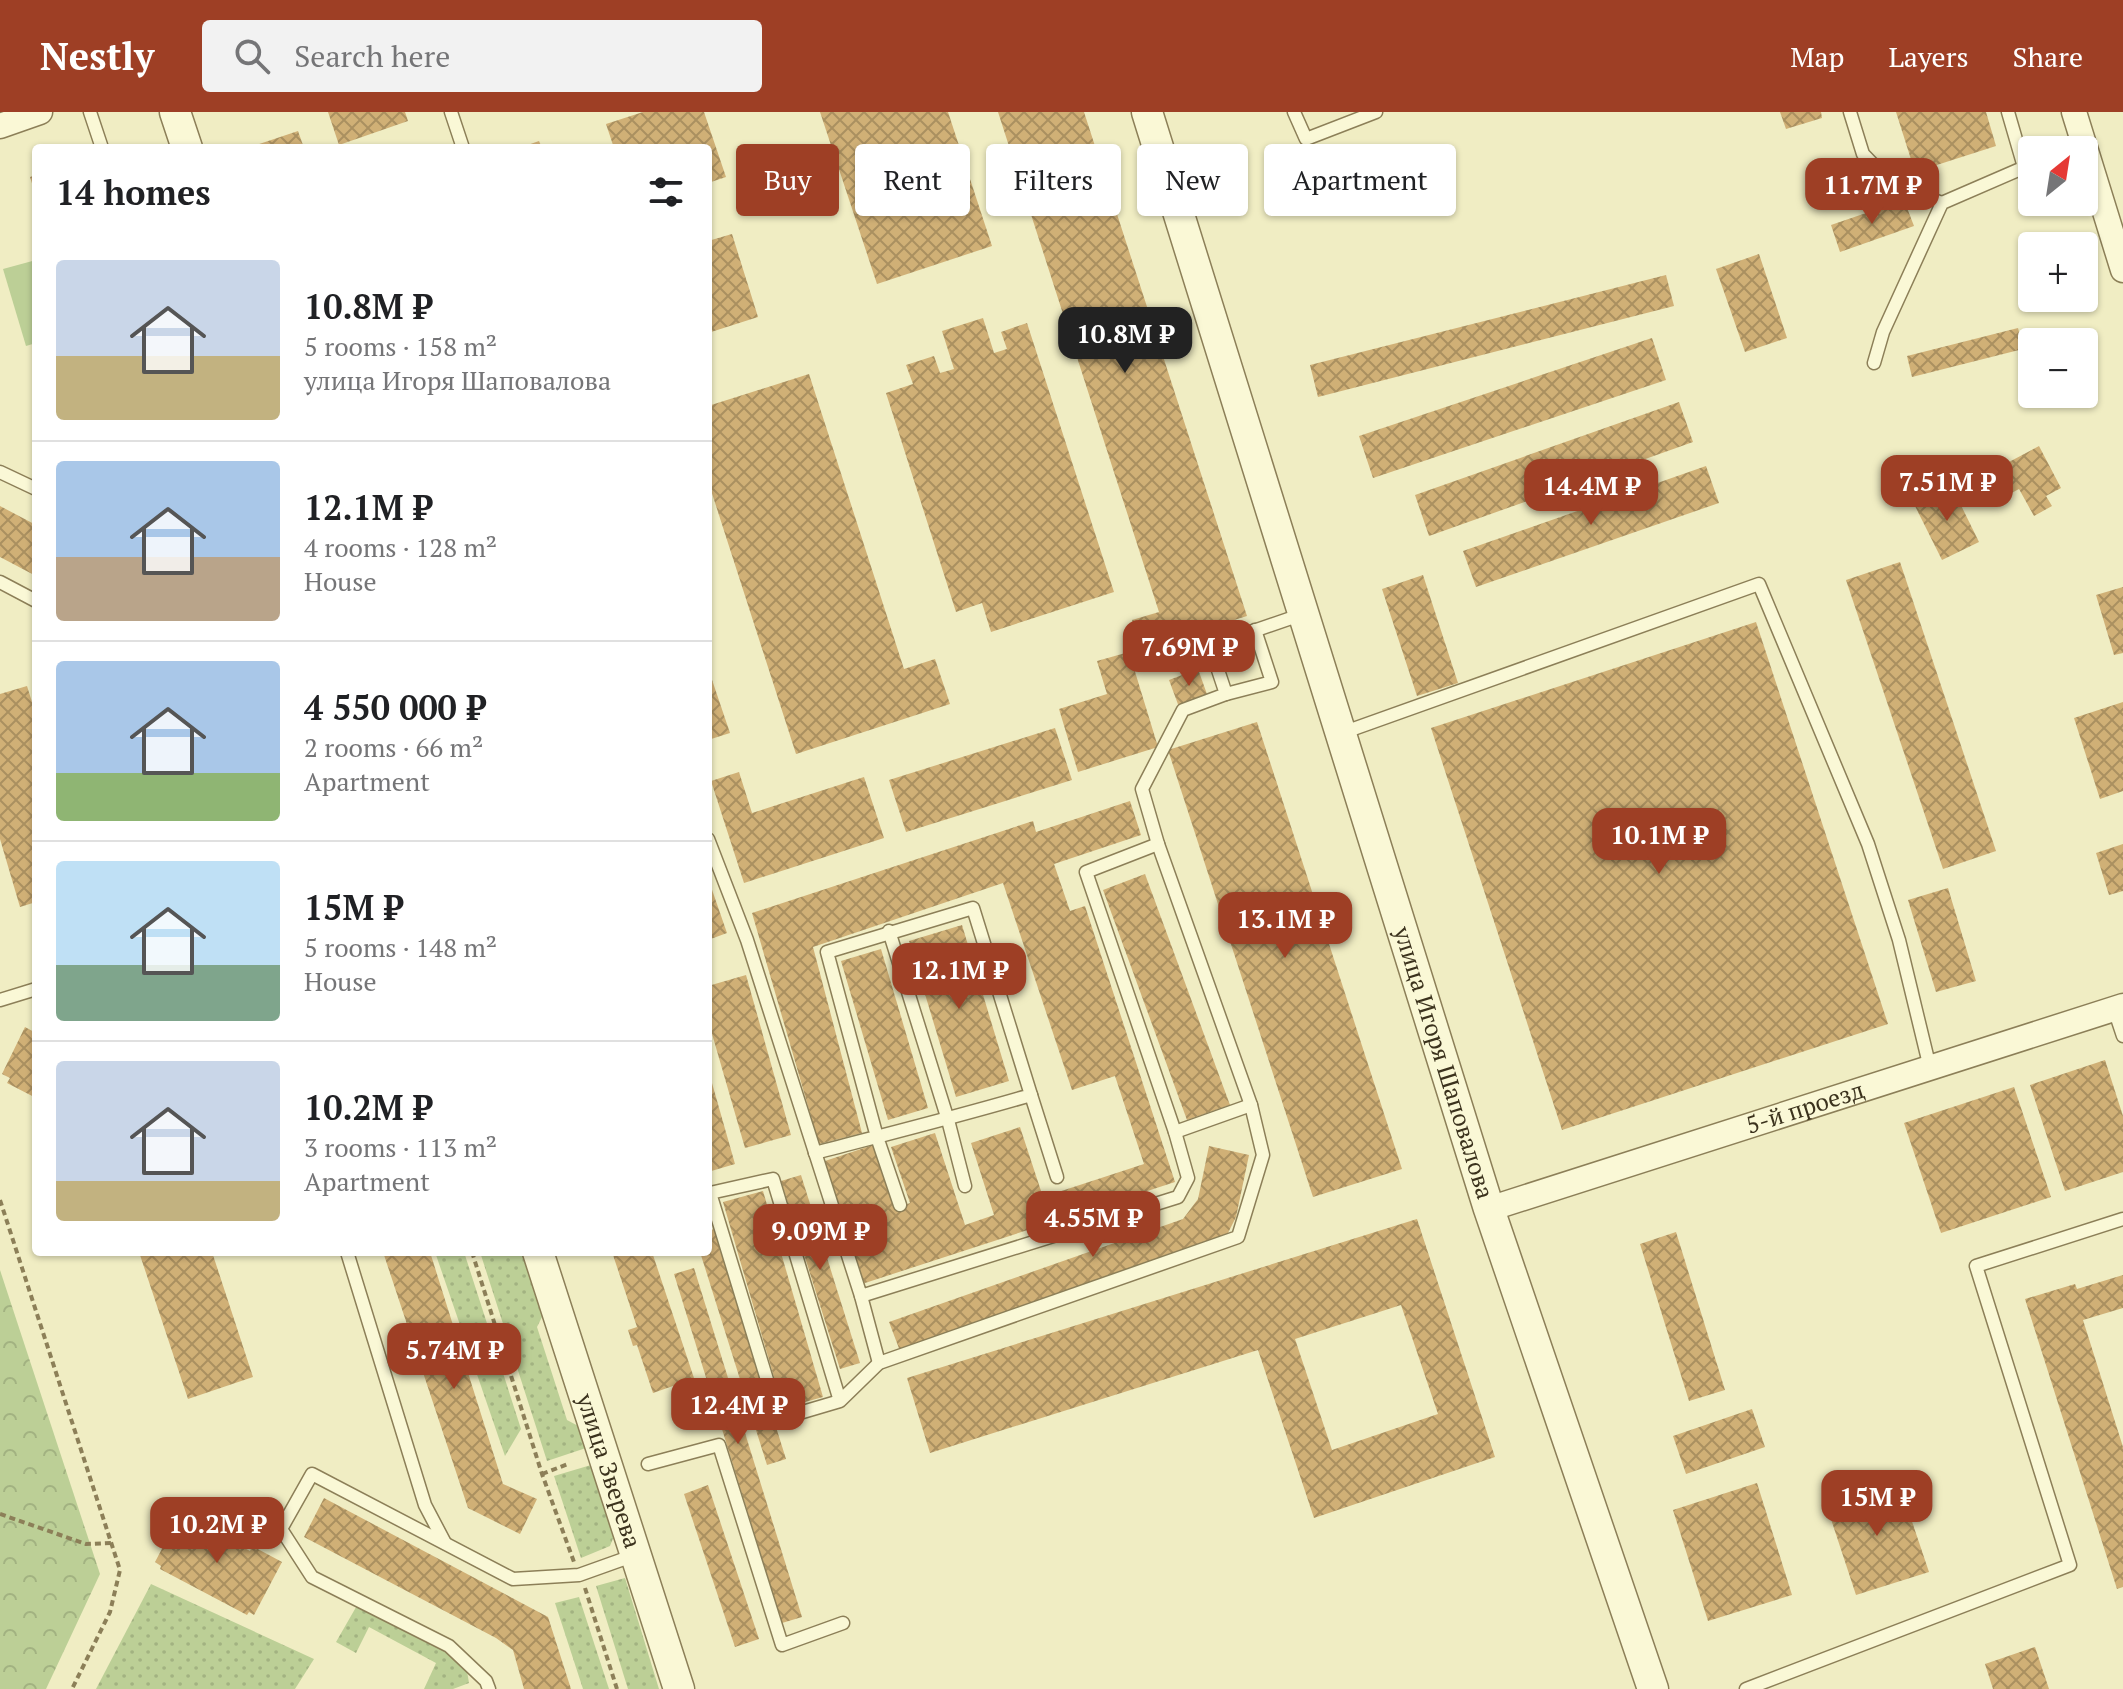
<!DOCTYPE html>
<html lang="en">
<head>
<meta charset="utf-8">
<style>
	body { margin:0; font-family:"PT Serif",serif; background:#f2f2f2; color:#202124; height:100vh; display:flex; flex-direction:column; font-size:30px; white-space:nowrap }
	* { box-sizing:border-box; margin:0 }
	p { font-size:26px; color:#757577 }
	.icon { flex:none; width:44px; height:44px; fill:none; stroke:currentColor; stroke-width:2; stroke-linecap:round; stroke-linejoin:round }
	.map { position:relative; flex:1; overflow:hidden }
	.panel { position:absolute; left:32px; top:32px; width:680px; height:1112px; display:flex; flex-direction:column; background:#fff; border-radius:8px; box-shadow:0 2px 6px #0004 }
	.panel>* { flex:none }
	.top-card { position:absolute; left:736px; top:32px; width:760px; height:72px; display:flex; gap:16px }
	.needle { width:52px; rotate:30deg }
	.tools { position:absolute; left:2018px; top:24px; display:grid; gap:16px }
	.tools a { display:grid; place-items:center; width:80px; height:80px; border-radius:8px; background:#fff; box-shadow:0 2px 6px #0004; font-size:40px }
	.price { position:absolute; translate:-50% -68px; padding:0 18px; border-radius:16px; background:#9e3f25; color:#fff; font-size:26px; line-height:52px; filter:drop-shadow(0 2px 4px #0008) }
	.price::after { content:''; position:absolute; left:50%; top:48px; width:24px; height:18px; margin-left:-12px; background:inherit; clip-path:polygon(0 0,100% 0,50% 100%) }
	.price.selected { background:#222; color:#fff }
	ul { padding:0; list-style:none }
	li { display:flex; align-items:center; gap:24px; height:200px; padding:0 24px }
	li+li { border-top:2px solid #e0e0e0 }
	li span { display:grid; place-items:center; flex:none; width:224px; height:160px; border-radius:8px; color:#555 }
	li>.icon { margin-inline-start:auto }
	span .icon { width:96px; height:96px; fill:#fffc; stroke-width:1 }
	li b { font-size:34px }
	h2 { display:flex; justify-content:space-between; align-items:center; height:96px; padding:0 24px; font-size:34px }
	.chip { padding:0 28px; border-radius:8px; background:#fff; box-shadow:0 2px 6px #0004; font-size:28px; line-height:72px }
	.chip.selected { background:#9e3f25; color:#fff }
	header { display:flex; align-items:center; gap:48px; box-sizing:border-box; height:112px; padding:0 40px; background:#9e3f25; color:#fff }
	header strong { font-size:38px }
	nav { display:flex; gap:44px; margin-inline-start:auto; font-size:28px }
	.search { width:560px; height:72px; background:#f2f2f2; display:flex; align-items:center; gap:20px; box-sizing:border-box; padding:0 28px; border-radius:8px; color:#757577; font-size:30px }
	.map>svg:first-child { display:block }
	.grass { fill:url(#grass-dots) }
	.park { fill:url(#park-crowns) }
	.garden { fill:#bccf96 }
	.building { fill:url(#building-cross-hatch); fill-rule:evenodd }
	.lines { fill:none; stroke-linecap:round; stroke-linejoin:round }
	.service-casing { stroke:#8c7f58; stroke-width:15 }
	.minor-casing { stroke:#8c7f58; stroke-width:27 }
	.tertiary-casing { stroke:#8c7f58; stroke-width:33 }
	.path { stroke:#8c7f58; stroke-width:4; stroke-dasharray:6 4; stroke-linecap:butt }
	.service { stroke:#faf8d6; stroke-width:12 }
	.minor { stroke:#faf8d6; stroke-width:24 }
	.tertiary { stroke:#faf8d6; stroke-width:30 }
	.labels { text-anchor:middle; stroke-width:8; stroke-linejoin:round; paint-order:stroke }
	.street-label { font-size:24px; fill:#3b321d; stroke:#f7f5d3 }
</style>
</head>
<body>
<header>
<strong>Nestly</strong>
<div class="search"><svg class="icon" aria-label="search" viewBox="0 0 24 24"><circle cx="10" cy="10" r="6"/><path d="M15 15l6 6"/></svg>Search here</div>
<nav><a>Map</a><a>Layers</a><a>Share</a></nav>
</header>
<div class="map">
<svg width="2123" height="1577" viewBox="0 0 2123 1577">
	<defs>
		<pattern id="grass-dots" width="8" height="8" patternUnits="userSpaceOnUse" patternTransform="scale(2)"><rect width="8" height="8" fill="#bccf96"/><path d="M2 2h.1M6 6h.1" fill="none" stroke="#a2b281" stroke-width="1.8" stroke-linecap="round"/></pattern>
		<pattern id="park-crowns" width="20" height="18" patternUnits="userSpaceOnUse" patternTransform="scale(2)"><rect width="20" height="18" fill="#bccf96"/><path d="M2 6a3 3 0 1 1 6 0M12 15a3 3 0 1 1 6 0" fill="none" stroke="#a2b281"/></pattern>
		<pattern id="building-cross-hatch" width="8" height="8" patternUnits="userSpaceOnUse" patternTransform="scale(2)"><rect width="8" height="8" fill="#d0b076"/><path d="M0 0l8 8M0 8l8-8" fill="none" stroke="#aa9060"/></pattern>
	</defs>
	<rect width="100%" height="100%" fill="#f0edc3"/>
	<g class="grass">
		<path d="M435,1140h29l57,177 -16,27z"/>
		<path d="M480,1140h44l21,59 -8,16 30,93 15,8 4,20 -39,13z"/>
		<path d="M591,1353l23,71 -4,10 -29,12 -27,-82z"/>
		<path d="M625,1466l34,111h-31l-32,-103z"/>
		<path d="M151,1472l163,75 -19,30h-199z"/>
		<path d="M579,1485l30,92h-26l-28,-86z"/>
		<path d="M359,1490l69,34 38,29 3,18 -16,6h-29l12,-26 -67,-36 -13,26 -20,-11z"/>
	</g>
	<path class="park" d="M0,1158l100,304 -54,115h-46z"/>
	<path class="garden" d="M36,148v83l-10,3 -23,-77z"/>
	<g class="building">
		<path d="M328,0h77l3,9 -69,24z"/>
		<path d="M643,0h61l22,65 -18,6v-35h-94l-8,-24z"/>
		<path d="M820,0h128l44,134 -115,38z"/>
		<path d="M998,0h86l163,504 -105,33 -10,-29 27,-8z"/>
		<path d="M1780,0h41l1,6 -36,11z"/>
		<path d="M1896,0h90l10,34 -81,26z"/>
		<path d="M298,19l6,17h-54v-1z"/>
		<path d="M539,29l3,7h-23z"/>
		<path d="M36,63v18h-1l-5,-16z"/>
		<path d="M1904,88l10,26 -74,26 -9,-27z"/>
		<path d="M732,122l26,83 -50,16v-92z"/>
		<path d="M1759,142l28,84 -42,14 -29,-83z"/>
		<path d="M1666,163l8,31 -356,91 -8,-32z"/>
		<path d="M983,206l11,35 13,-4 -6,-17 26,-9 87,269 -123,40 -9,-29 -26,9 -70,-219 27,-9 -7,-19 28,-9 6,17 14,-4 -12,-38z"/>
		<path d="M2018,216l5,21 -111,28 -5,-21z"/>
		<path d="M1652,226l14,42 -293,98 -14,-42z"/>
		<path d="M809,262l95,295 31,-10 15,45 -154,50 -88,-273v-75z"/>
		<path d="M1679,290l14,40 -264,94 -14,-41z"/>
		<path d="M2039,334l22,42 -15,8 6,10 -18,10 -15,-27 -13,7 -14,-25z"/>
		<path d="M1706,354l13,37 -243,84 -13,-36z"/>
		<path d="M1951,373l28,57 -37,18 -28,-56z"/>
		<path d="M0,394l36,19v51l-36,-19z"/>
		<path d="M1900,450l96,289 -53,18 -97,-289z"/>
		<path d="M1423,463l35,108 -41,13 -35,-107z"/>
		<path d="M2123,475v66l-9,2 -18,-60z"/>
		<path d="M1756,510l132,402 -326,106 -131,-402z"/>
		<path d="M1129,540l29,95 -80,25 -19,-63 48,-15 -10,-33z"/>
		<path d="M708,556l22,65 -22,7z"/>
		<path d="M1198,557l10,28 -29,10 -10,-27z"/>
		<path d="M27,574l9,29v187l-16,5 -20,-68v-145z"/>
		<path d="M2123,590v89l-23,8 -26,-81z"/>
		<path d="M1257,610l145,447 -89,28 -145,-447z"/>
		<path d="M1055,616l17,52 -166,52 -17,-52z"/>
		<path d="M739,660l13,41 112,-36 20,61 -140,45 -33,-102z"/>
		<path d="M1130,689l11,34 -87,29 16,47 15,-5 90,276 -313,102 -40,-122 54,-18 20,64 14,-5 -19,-56 44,-14 30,92 29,-10 -23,-72 49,-16 23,70 101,-33 -29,-88 -43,14 -69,-207 -190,64 49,186 -43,11 -67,-231 281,-92 3,11z"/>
		<path d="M2123,732v47l-14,4 -13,-42z"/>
		<path d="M1145,762l85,231 -43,15 -84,-230z"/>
		<path d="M708,772h2l17,49 -19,7z"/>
		<path d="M1948,776l28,93 -40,11 -28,-92z"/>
		<path d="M962,813l47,156 -53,16 -47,-156z"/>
		<path d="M881,837l47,159 -40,12 -47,-159z"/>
		<path d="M746,863l45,160 -46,13 -37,-128v-34z"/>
		<path d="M25,915l11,6v65l-29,-15 3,-5 -8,-4z"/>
		<path d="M2105,948l18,56v56l-58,19 -35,-106z"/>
		<path d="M708,957l27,95 -27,8z"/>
		<path d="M2014,975l37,110 -110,36 -37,-110z"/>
		<path d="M1209,1034l40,9 -13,62 -10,20 -326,114 -11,-29 294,-103 15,-20z"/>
		<path d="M801,1063l59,188 -20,6 -59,-188z"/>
		<path d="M763,1079l60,206 -40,11 -60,-206z"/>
		<path d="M1417,1107l78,238 -181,61 -56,-168 -328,103 -23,-75zM1401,1193l37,109 -106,36 -37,-111z"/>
		<path d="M714,1117l72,230 -19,6 -67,-213h8v-21z"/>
		<path d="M1676,1120l49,158 -36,11 -49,-157z"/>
		<path d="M139,1140h73l41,125 -65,22z"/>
		<path d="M383,1140h47l73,232 34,15 -17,35 -52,-26z"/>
		<path d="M612,1140h40l43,129 -10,3 5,14 -12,4 -5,-16 -20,7 -16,-48 -4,1 -5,-16 9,-3z"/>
		<path d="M694,1156l108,349 -20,6 -108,-349z"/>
		<path d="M2123,1163v33l-40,12 40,127v140l-6,2 -92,-290 50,-15 2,5z"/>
		<path d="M1752,1297l13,38 -79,27 -13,-38z"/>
		<path d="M1898,1368l31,92 -73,23 -30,-91z"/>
		<path d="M1757,1371l35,112 -84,26 -35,-111z"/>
		<path d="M708,1373l51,154 -24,8 -51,-153z"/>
		<path d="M324,1386l224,119 23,72h-47l-11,-39 -17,-12 -192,-101z"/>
		<path d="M183,1397l27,14 -3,5 11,6 -2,5 19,10 2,-5 13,7 2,-5 30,16 -28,53 -5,-3 -2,3 -87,-46 1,-3 -6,-4z"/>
		<path d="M2035,1535l14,42h-56l-8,-25z"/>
	</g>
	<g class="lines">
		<g class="service-casing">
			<g id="service">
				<path d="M90,0l12,36"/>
				<path d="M451,0l12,36"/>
				<path d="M1294,0l12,27 70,-27"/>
				<path d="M1850,0l13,42 29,30 50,19"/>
				<path d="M2008,0l16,55"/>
				<path d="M2062,38l21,-10"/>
				<path d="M1874,251l9,-31 59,-129 90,-39"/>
				<path d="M0,360l36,17"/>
				<path d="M0,470l36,19"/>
				<path d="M1226,582l46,-12 -17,-52"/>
				<path d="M1342,621l417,-149 109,260 31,96 31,128"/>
				<path d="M708,727l39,101 114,356 317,-99 10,-19 -13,-46 -89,-260 72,-28 -16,-55 41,-79 43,-16 -16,-48 93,-32"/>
				<path d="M889,819l59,189 17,66"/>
				<path d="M0,888l36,-11"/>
				<path d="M2114,897l9,27"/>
				<path d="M1031,983l26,82"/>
				<path d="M1175,1020l76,-27"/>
				<path d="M815,1041c72,-19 145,-37 216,-58l-58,-187 -146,44 50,185 23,68"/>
				<path d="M347,1140l78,253 20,38"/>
				<path d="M861,1184l18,67"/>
				<path d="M840,1289l-61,18 -69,-226 63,-14 67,222 39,-38 359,-126 25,-82 -12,-50 -93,-261"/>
				<path d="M648,1352l71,-19 63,200 61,-22"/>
				<path d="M489,1577l-3,-8 -37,-35 -137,-69 -31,-48 31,-55 201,105 66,-4 56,-20"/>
				<path d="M1746,1577l324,-124 -94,-299 147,-47"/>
			</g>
		</g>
		<g class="minor-casing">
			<g id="minor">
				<path d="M2074,0l49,158"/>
				<path d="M0,14l40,-14"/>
				<path id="s1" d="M1489,1097l634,-203"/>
			</g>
		</g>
		<g class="tertiary-casing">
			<g id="tertiary">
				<path d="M175,0l12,36"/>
				<path id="s2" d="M1147,0l342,1097 164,480"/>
				<path id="s3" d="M538,1140l141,437"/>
			</g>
		</g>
		<g class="path">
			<path d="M0,1088l120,370 -10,42 -38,77"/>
			<path d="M472,1140l70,222 32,88"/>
			<path d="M542,1362l26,-10"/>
			<path d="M0,1402l86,30 25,-1"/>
			<path d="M585,1476l32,101"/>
		</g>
		<use href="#service" class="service"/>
		<use href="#minor" class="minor"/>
		<use href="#tertiary" class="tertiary"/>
	</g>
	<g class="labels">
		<g class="street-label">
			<text dy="8" stroke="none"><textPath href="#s2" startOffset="996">улица Игоря Шаповалова</textPath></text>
			<text dy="8" stroke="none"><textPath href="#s1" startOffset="332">5-й проезд</textPath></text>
			<text dy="8" stroke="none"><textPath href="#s3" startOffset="230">улица Зверева</textPath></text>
		</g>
	</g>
</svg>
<div class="tools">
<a><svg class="needle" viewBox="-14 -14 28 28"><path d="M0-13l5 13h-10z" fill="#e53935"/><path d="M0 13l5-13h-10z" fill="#757577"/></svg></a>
<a>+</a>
<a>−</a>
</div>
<b class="price" style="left:1872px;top:114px">11.7M ₽</b>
<b class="price selected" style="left:1125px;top:263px">10.8M ₽</b>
<b class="price" style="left:1947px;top:411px">7.51M ₽</b>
<b class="price" style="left:1591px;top:415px">14.4M ₽</b>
<b class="price" style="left:1189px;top:576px">7.69M ₽</b>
<b class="price" style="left:1659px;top:764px">10.1M ₽</b>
<b class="price" style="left:1285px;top:848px">13.1M ₽</b>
<b class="price" style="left:959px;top:899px">12.1M ₽</b>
<b class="price" style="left:1093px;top:1147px">4.55M ₽</b>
<b class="price" style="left:820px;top:1160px">9.09M ₽</b>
<b class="price" style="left:454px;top:1279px">5.74M ₽</b>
<b class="price" style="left:738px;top:1334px">12.4M ₽</b>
<b class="price" style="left:1877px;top:1426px">15M ₽</b>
<b class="price" style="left:217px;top:1453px">10.2M ₽</b>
<div class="top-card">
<a class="chip selected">Buy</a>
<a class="chip">Rent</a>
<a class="chip">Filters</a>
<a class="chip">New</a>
<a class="chip">Apartment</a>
</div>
<section class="panel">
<h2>14 homes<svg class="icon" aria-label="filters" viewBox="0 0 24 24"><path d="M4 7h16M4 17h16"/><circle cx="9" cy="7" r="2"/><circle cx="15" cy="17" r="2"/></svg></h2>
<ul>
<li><span style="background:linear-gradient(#c9d6e8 60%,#c2b280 0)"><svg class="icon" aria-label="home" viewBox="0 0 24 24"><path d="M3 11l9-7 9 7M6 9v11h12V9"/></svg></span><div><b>10.8M ₽</b><p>5 rooms · 158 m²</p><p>улица Игоря Шаповалова</p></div></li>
<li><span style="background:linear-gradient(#a9c7e8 60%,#b9a48a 0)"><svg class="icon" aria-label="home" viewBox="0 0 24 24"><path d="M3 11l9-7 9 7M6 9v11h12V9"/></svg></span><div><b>12.1M ₽</b><p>4 rooms · 128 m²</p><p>House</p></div></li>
<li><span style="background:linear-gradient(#a9c7e8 70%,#8fb573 0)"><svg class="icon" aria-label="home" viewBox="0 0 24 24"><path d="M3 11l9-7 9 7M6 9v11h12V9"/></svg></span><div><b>4 550 000 ₽</b><p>2 rooms · 66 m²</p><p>Apartment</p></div></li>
<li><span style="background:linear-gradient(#bfe0f5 65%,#7fa58c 0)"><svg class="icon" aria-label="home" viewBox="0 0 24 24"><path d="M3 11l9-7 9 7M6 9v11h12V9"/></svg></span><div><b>15M ₽</b><p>5 rooms · 148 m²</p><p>House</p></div></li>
<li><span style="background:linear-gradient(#c9d6e8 75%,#c2b280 0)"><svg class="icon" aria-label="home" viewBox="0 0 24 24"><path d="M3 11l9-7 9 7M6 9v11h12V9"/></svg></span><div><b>10.2M ₽</b><p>3 rooms · 113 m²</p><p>Apartment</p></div></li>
</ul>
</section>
</div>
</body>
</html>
